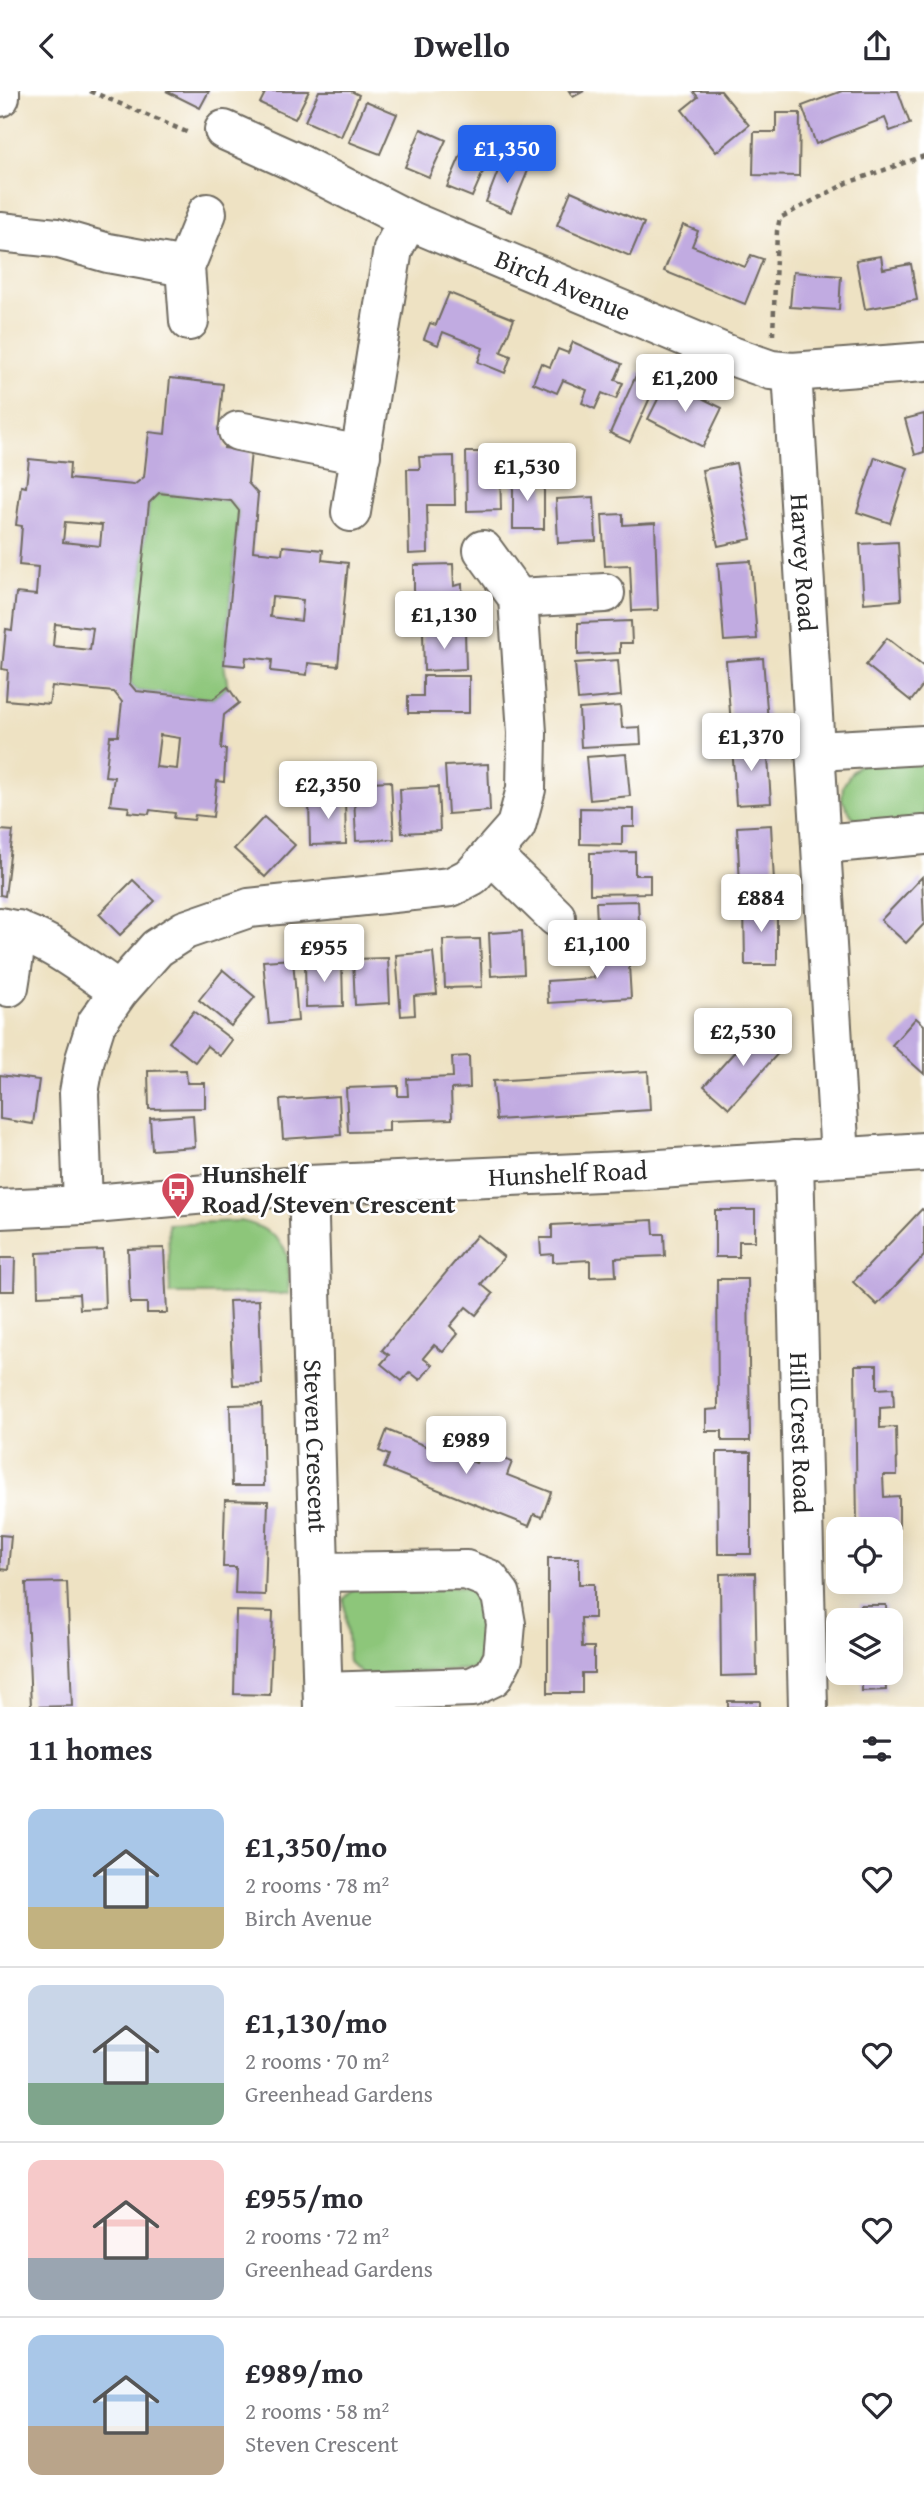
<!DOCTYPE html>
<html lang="en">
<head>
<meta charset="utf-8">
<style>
	body { margin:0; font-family:"Gentium Book Plus",serif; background:#f7f7f7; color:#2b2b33; height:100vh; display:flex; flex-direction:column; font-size:26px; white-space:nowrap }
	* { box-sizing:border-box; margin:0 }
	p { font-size:23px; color:#7c7c81 }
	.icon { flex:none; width:38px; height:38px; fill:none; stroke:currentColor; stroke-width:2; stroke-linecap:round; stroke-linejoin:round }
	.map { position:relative; height:1616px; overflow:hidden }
	.drawer { display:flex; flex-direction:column; background:#fff; flex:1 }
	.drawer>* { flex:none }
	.buttons { position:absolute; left:826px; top:1426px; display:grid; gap:14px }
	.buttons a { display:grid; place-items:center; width:77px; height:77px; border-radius:14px; background:#fff; box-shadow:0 4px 18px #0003; font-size:35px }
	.price { position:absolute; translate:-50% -60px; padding:0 16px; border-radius:7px; background:#fff; color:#222; font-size:23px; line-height:46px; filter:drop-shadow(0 2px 4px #0008) }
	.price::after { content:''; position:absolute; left:50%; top:42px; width:21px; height:16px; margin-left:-10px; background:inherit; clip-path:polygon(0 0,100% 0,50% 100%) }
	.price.current { background:#2563eb; color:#fff }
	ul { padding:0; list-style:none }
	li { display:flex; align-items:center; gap:21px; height:175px; padding:0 28px }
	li+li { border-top:2px solid #e1e1e2 }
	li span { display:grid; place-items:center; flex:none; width:196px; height:140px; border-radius:14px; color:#555 }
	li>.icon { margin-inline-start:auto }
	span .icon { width:84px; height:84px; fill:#fffc; stroke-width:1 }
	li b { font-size:30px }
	h2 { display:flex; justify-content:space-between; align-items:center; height:84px; padding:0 28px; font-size:30px }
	header { display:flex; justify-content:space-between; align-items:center; height:91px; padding:0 28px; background:#fff; font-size:32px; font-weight:600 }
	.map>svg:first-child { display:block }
	.green { fill:#8dc67a; stroke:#5c7852; stroke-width:2 }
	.building { fill:#c1abe1; fill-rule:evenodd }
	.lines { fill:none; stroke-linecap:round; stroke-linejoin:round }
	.minor-casing { stroke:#6f6b60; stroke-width:42 }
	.major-casing { stroke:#6f6b60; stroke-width:42 }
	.path { stroke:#6f6b60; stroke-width:4.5; stroke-dasharray:5 5; stroke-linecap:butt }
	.minor { stroke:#fff; stroke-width:38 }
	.major { stroke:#fff; stroke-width:38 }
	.labels { text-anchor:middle; stroke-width:5; stroke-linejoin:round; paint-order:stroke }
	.street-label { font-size:26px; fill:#2b2b2b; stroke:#fff }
	.poi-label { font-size:26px; font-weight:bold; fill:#2b2b2b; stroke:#fff; text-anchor:start }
</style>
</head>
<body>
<header><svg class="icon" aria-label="back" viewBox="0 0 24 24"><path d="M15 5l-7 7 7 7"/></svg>Dwello<svg class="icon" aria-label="share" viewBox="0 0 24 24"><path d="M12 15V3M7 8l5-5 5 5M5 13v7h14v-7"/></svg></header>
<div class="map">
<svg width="924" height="1616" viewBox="0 0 924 1616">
	<rect width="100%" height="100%" fill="#fff"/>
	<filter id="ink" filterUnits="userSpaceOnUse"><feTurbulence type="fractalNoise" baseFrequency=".0143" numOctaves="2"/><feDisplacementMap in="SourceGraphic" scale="14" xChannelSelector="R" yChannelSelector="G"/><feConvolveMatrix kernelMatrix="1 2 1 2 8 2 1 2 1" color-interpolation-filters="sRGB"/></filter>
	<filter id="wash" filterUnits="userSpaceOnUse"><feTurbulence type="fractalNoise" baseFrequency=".00686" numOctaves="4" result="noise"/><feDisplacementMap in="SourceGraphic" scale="28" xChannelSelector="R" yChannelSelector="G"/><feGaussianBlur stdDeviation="1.57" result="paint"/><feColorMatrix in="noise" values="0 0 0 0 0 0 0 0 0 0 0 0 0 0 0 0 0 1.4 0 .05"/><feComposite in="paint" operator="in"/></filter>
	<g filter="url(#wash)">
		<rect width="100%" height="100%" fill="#eee2c3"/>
		<g class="green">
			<path d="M159,402l72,8 8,10 -15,153 4,23 -15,12 -77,-8 -6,-7 19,-181z"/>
			<path d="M924,667v62l-59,4 -13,-8 -10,-16 1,-14 8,-13 9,-10z"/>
			<path d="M240,1130c18,3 42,15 47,34 3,12 1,27 2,39h-119l-2,-70z"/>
			<path d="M361,1490l108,7 19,21v41l-12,19 -113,6 -14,-13 -5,-63z"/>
		</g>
		<g id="blocks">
			<g class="building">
				<path d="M166,0h43l-9,17z"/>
				<path d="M266,0h43l-14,28 -35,-16z"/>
				<path d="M319,0h32l8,4 -18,42 -36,-16z"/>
				<path d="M569,0h15l-11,6z"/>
				<path d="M693,0h28l28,34 -33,27 -34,-42 16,-13z"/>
				<path d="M842,0h56l12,33 -20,7 -5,-13 -69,26 -14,-38z"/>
				<path d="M366,10l31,13 -17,40 -31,-12z"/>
				<path d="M776,22h24l-1,63 -46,-1 1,-43h22z"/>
				<path d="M421,38l25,11 -17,37 -24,-10z"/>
				<path d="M465,54l25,11 -18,41 -25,-10z"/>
				<path d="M503,67l26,10 -18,44 -25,-10z"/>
				<path d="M571,100l73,32 -14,33 -73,-31z"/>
				<path d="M683,134l15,6 -6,15 53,21 6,-12 12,4 -18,45 -81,-33z"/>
				<path d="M881,165l2,13 28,-5 6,36 -52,9 -9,-49z"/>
				<path d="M793,181l48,4 -2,34 -49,-3z"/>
				<path d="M449,202l65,26 -13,33 10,4 -6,17 -27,-11 5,-14 -40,-16 -5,13 -14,-6 6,-16 6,2z"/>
				<path d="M573,251l49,22 -7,16 8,3 -7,16 -14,-6 -7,16 -13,-6 5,-13 -24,-10 -6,13 -24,-10 8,-20 9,4 8,-18 10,4z"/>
				<path d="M638,280l20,9 -28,62 -20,-9z"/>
				<path d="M170,287l53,6 -4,41 7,1 -2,22 27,3 -3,32 10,11 -5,57 29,3 1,-8 40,4 -1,10 26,3 -10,103 -30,-3 -1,12 -36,-4 1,-11 -26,-3 -1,9 -21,-2 15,-153 -8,-10 -72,-8 -10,10 -19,181 6,7 77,8 15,-12 11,16 -15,12 -3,34h5l-2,33 -7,-1 -4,36 -18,-2 -1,5 -20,-2 1,-5 -25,-3 -1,4 -21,-2 1,-5 -19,-2 4,-28 -9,-1 5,-40h8l4,-34 -8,-10 -62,-6 -3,18 -43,-4 2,-30 -6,-1 4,-40 6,1 4,-37 20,2 2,-28 -19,-2 3,-39 -6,-1 5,-39 5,1 3,-28 41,4 -1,16 65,6 10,-8 5,-45 16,2zM65,431l37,3 -2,21 -37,-4zM272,506l31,3 -2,21 -31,-4zM55,533l38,4 -3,22 -37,-4zM160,644l20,3 -3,31 -21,-2z"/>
				<path d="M667,290l55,27 -19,39 -55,-28z"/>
				<path d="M924,323v38l-9,3 -10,-36z"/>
				<path d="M466,361h18v15h16l1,43 -34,1z"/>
				<path d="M454,365l1,49h-28l1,48 -19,1 -2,-85h13l-1,-12z"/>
				<path d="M875,366l33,11 -18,55 -33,-11z"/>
				<path d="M736,372l15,76 -33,7 -16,-76z"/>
				<path d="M513,379h15v15h16v44h-31z"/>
				<path d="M594,406l2,44 -38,2 -2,-44z"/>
				<path d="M623,423v11l32,-2 3,87 -26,1 -2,-46 -25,1 -3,-51z"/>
				<path d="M898,451l3,58 -37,3 -4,-59z"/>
				<path d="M751,470l6,78 -33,2 -6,-78z"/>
				<path d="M453,473l1,22 8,-2 1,38h-49v-57z"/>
				<path d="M631,530l1,22h-12v10l-42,2v-32z"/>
				<path d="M465,540l1,38 -42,2 -1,-39z"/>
				<path d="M887,547l37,29v17l-13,17 -45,-36z"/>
				<path d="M763,567l5,64 -37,3 -5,-64z"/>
				<path d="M618,569l3,36 -43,4 -3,-37z"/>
				<path d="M423,585h46v37h-61v-17h15z"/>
				<path d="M620,615l2,22 18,-1 1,17 -60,3 -2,-38z"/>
				<path d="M767,651l4,61 -35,2 -4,-61z"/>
				<path d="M626,663l4,42 -40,4 -4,-43z"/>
				<path d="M488,673l2,47 -42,3 -3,-48z"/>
				<path d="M391,690l3,58 -38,2 -2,-45h16l-1,-14z"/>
				<path d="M438,696l2,44 -38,2 -2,-44z"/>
				<path d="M345,707l1,46 -36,1 -1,-46z"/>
				<path d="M580,717l54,1v18h-12v18l-42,-1z"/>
				<path d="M264,726l31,28 -30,32 -31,-28z"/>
				<path d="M771,734l3,57 -34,2 -3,-57z"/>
				<path d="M0,739l13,1 -8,65 -5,-1z"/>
				<path d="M635,761v23h15v18l-60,1v-41z"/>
				<path d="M922,786l2,47 -18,19 -25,-23z"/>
				<path d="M133,789l22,21 -35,34 -21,-21z"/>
				<path d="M638,810l2,40 -42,1 -2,-40z"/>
				<path d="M744,813h33v61h-32z"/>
				<path d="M522,840l2,43 -33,2 -2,-43z"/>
				<path d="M480,848l2,48 -37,1 -2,-48z"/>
				<path d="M628,858l3,49 -83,5 -1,-22 47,-3 -2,-27z"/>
				<path d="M433,861l4,42 -23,2 1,19 -14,1 -5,-61z"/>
				<path d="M388,867l2,45 -35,2 -2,-46z"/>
				<path d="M293,868l5,62 -29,3 -6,-63z"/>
				<path d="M342,870l1,45 -37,1 -1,-45z"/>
				<path d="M223,879l32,27 -24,29 -32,-26z"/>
				<path d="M194,920l38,29 -12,16 -13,-10 -12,16 -26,-20z"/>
				<path d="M916,927l8,7v49l-32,-29z"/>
				<path d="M756,937l25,22 -52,58 -25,-22z"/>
				<path d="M469,965l1,32 -19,1 1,30 -63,2v10l-41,1 -2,-44 52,-2v10h10l-1,-17 46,-2 -1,-20z"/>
				<path d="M186,979l1,13h18v25l-56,1 -1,-38z"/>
				<path d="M648,980l2,39 -154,10 -3,-39z"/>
				<path d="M0,984l39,5 -6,44 -33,-5z"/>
				<path d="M339,1005l2,39 -58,4 -3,-39z"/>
				<path d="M193,1024l2,32 -43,3 -2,-32z"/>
				<path d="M922,1118l2,2v45l-47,49 -24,-23z"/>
				<path d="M715,1119h40v31h-16v16h-24z"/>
				<path d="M653,1129l1,14h10l1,22 -50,2 1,18 -26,1v-17l-37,2v-8l-12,1 -1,-17h12v-13z"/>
				<path d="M477,1144l27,22 -23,27 12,10 -17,21 -10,-8 -16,19 8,8 -15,18 -9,-7 -11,13 9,7 -12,15 -10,-8 -8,9 -21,-17 8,-9 -7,-5z"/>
				<path d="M164,1157l3,65h-20v-10h-17l-2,-54z"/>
				<path d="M103,1159l2,58 -25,1 -1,-15 -41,2 -1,-43z"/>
				<path d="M0,1167h15l-1,33h-14z"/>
				<path d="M717,1188h31l2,162h-28v-10h-16v-21l12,-1z"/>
				<path d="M259,1209l3,84 -29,1 -4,-84z"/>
				<path d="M855,1274h22v24l16,-1 1,19 -14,1v20l16,-1 1,48h-14l1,22 15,-1v45h-8v-12h-34z"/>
				<path d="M262,1313l2,82h-32l-2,-81z"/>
				<path d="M387,1339l43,18 5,-14 32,13 -5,10 14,6 6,-13 30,12 -5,13 44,17 -9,25 -8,-3 -5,12 -145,-58 5,-13 -10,-4z"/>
				<path d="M717,1361h34v102h-33z"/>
				<path d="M225,1409l43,1 -3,94 -30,-1 1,-27h-13z"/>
				<path d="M0,1444l11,1 -3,34 -8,-1z"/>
				<path d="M548,1467h31v26h15v34h-13l1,29h12v26h-12v20h-34z"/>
				<path d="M755,1482l2,102 -36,1 -1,-102z"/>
				<path d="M67,1491l5,124 -41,1 -5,-124z"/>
				<path d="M860,1514h26l1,16h-26z"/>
				<path d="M236,1520l37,1 -3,83 -36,-1z"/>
				<rect x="891" y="1544" width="7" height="34"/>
				<path d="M862,1582h23l1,17 -24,1z"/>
				<rect x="728" y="1610" width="32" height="6"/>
			</g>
		</g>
	</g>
	<g filter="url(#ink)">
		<use href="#blocks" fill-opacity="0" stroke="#6f6b60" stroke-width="2"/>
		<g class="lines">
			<g class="minor-casing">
				<g id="minor">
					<path id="s1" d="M224,39l71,32 113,58 321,135 42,15 21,2 132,-10"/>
					<path d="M0,141l56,6 52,15 77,14"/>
					<path d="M189,230l-4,-54 22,-54"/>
					<path id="s2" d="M792,281l48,785"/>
					<path d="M238,340l123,24"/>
					<path d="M351,421l42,-263 15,-29"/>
					<path d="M483,459l35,48 87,-5"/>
					<path d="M817,660l107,-6"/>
					<path d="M822,753l102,-9"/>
					<path d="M491,763l65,63"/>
					<path d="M0,836c44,7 83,40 119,64"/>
					<path d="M9,896l9,-57"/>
					<path id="s3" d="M794,1069l14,547"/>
					<path id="s4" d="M308,1094l15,522"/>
					<path d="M83,1114l-4,-112 6,-34 11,-35 23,-33 38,-43 28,-18 64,-22 202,-21 21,-11 44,-50 10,-37 1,-56 -9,-135"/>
					<path id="s5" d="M0,1118l83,-4 225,-20 336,-15 280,-18"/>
					<path d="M319,1481l147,-2 23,9 12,16 5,29 -3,34 -10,19 -21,10 -149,5"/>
				</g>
			</g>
			<g class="major-casing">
				<path id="major" d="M0,6v-6"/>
			</g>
			<g class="path">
				<path d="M90,0l99,42"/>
				<path d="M773,244l4,-104 3,-13 67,-35 77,-27"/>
			</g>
			<use href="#minor" class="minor"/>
			<use href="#major" class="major"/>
		</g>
	</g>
	<defs>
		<g id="bus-pin" transform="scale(1.75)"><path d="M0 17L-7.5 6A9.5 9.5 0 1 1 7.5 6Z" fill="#d1495b" stroke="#fff"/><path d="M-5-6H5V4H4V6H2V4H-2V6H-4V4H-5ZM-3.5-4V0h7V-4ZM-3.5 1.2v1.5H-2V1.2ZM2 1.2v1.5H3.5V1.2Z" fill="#fff"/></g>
	</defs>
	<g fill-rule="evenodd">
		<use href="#bus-pin" x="178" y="1098"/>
	</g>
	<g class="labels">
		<g class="street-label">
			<text dy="9" stroke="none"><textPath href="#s1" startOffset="373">Birch Avenue</textPath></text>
			<text dy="9" stroke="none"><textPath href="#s2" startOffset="191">Harvey Road</textPath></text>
			<text dy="9" stroke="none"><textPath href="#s5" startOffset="569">Hunshelf Road</textPath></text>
			<text dy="9" stroke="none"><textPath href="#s3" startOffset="273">Hill Crest Road</textPath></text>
			<text dy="9" stroke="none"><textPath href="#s4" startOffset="261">Steven Crescent</textPath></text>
		</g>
		<g class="poi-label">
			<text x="202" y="1092">Hunshelf<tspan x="202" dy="30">Road/Steven Crescent</tspan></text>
		</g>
	</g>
</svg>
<div class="buttons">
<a><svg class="icon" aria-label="locate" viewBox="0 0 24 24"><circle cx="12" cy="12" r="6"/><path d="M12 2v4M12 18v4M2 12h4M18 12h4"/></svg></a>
<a><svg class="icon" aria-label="layers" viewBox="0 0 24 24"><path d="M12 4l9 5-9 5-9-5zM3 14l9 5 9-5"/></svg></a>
</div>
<b class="price current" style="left:507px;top:94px">£1,350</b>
<b class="price" style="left:685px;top:323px">£1,200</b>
<b class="price" style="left:527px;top:412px">£1,530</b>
<b class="price" style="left:444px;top:560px">£1,130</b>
<b class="price" style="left:751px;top:682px">£1,370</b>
<b class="price" style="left:328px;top:730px">£2,350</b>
<b class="price" style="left:761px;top:843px">£884</b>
<b class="price" style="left:597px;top:889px">£1,100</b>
<b class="price" style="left:324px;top:893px">£955</b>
<b class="price" style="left:743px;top:977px">£2,530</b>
<b class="price" style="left:466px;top:1385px">£989</b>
</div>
<section class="drawer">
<h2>11 homes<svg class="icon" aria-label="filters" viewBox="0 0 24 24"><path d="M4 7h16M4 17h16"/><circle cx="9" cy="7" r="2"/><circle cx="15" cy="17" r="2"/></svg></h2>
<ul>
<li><span style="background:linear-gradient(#a9c7e8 70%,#c2b280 0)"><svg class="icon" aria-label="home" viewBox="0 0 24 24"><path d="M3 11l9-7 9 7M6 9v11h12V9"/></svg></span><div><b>£1,350/mo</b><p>2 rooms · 78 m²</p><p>Birch Avenue</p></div><svg class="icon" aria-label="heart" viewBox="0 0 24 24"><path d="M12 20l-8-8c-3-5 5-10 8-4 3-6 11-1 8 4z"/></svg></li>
<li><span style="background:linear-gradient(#c9d6e8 70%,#7fa58c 0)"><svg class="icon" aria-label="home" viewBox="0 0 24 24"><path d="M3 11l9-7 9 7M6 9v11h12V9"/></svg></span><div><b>£1,130/mo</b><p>2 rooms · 70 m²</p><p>Greenhead Gardens</p></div><svg class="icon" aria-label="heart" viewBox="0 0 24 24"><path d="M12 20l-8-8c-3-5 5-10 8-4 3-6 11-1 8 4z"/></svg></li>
<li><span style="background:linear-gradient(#f6c9c9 70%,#9aa5b1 0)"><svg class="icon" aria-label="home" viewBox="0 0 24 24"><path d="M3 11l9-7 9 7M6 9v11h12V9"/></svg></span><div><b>£955/mo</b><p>2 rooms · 72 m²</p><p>Greenhead Gardens</p></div><svg class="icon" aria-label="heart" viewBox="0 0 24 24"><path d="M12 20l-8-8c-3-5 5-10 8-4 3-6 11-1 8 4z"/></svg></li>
<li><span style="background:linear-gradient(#a9c7e8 65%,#b9a48a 0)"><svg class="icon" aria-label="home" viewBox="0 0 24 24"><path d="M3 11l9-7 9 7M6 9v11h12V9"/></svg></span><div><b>£989/mo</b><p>2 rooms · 58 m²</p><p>Steven Crescent</p></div><svg class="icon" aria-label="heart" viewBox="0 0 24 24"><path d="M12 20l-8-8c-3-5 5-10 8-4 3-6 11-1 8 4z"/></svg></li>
</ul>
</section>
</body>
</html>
